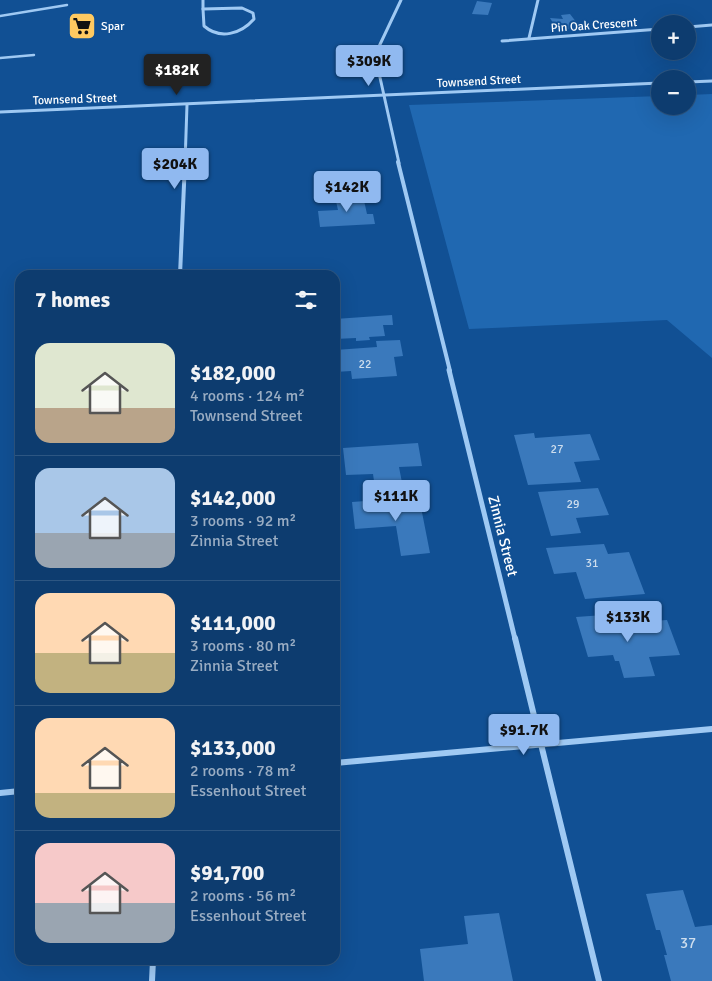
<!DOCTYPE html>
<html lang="en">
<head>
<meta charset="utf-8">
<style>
	body { margin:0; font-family:Signika,sans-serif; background:#164374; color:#f1f3f6; height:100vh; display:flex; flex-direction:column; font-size:19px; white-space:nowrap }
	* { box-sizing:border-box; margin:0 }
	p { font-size:16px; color:#9aadc3 }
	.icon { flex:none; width:28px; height:28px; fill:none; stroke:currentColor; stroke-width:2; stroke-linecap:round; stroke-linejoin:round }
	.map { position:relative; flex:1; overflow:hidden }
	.details { position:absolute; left:15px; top:270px; width:325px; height:695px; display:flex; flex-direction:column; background:#0d3c6f; border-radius:15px; box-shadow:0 5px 20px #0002,0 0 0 1px #2d5682 }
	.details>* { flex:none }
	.buttons { position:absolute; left:651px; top:15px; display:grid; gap:10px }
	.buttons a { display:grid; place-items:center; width:45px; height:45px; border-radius:50%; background:#0d3c6f; box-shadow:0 5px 20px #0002,0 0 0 1px #2d5682; font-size:25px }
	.price { position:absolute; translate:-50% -42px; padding:0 11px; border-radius:5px; background:#90b9f0; color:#111; font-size:16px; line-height:32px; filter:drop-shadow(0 1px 2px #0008) }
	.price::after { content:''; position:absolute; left:50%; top:30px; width:15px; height:11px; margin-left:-8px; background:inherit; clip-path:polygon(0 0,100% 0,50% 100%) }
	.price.on { background:#222; color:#fff }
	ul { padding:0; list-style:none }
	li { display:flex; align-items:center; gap:15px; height:125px; padding:0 20px }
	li+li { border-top:1px solid #2d5682 }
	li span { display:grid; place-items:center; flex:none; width:140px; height:100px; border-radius:15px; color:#555 }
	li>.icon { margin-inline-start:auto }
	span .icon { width:60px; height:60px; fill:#fffc; stroke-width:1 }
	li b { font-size:21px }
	h2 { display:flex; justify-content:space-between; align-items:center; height:60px; padding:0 20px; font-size:21px }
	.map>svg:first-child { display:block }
	.green { fill:#2068b1 }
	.building { fill:#3a79bc }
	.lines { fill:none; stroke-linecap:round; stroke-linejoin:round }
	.service { stroke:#9fc9f3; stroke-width:2.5 }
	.minor-far3 { stroke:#9fc9f3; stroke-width:3 }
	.minor-far2 { stroke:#9fc9f3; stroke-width:4 }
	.minor-far1 { stroke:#9fc9f3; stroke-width:5 }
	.minor { stroke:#9fc9f3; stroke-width:6 }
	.labels { text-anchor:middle; stroke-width:4; stroke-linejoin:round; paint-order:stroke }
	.far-street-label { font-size:12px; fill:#fff; stroke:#115094 }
	.far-poi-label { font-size:12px; fill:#fff; stroke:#115094; text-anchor:start }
	.number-label { font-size:12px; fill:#cedeee }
	.street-label { font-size:15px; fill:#fff; stroke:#115094 }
	.near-number-label { font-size:15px; fill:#cedeee }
</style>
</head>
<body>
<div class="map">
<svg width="712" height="981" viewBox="0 0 712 981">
	<rect width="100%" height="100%" fill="#115094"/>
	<path class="green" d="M712,94v264l-45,-38 -198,9 -60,-224 251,-9v10h28v-11z"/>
	<g class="building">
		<path d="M477,1l15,2 -4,12 -16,-1z"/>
		<path d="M570,14l10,13 -18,3 -1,-2h-5l-6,-10 13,1 -2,-4z"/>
		<path d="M363,196l4,18h6l2,10 -55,3 -2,-16 20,-1 -3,-13z"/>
		<path d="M392,315l1,10h-10l2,11 -16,1 1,3 -14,1v-3l-21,1v-20z"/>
		<path d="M400,340l3,16 -9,1 3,19 -45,3 -1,-8 -16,1v-22l42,-3 -1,-6z"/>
		<path d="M534,433l1,5 55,-4 10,26 -26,2 7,20 -53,3 -14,-50z"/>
		<path d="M418,443l4,23 -23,1 5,26 -28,2 -3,-21 -27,1 -3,-27z"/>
		<path d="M598,488l11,27 -33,3 5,15 -30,3 -13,-44z"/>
		<path d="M419,497l11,56 -29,3 -5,-30 -41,3 -3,-27z"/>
		<path d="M604,544l4,10 21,-2 16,42 -60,5 -9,-27 -22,2 -8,-26z"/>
		<path d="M604,615l2,9 61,-4 13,35 -31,2 6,19 -31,2 -5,-17h-4l-2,-6 -25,2 -12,-40z"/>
		<path d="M683,890l12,37 17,-2v56h-41l-7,-26h3l-7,-25h-4l-10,-36z"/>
		<path d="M499,913l14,68h-89l-4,-32 48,-5 -4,-28z"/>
	</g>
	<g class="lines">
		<g class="service">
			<path d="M0,16l67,-11"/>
			<path d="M0,58l34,-3"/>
		</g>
		<g class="minor-far3">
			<path d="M203,0v9"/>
			<path d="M242,8l11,5 1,6c-13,15 -34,21 -50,7l-1,-17z"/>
			<path d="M688,27l24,-2"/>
			<path d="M529,38l9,-38"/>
			<path d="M502,41l158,-12"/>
			<path d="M688,82l24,-1"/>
			<path d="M0,112l660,-29"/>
			<path d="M185,163l2,-58"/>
			<path d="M399,163l-24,-108 26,-55"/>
		</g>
		<g class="minor-far2">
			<path d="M398,162l52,209"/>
			<path d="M180,275l5,-113"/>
		</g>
		<path class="minor-far1" d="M449,370l66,269"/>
		<g class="minor">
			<path d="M515,638l84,343"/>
			<path d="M335,763l377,-34"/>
			<path d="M0,793l20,-2"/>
			<path d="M152,981l1,-21"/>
		</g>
	</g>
	<defs>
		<g id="supermarket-square" transform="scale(1.4375)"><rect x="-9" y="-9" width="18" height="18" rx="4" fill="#ffca61" stroke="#115094"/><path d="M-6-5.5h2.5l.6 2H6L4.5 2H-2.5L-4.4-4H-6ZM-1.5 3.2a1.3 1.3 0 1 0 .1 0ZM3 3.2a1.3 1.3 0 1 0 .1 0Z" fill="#111"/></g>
	</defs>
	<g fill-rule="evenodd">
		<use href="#supermarket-square" x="82" y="26"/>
	</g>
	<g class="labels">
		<g class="far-street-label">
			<text transform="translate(594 25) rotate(-4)" y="4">Pin Oak Crescent</text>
			<text transform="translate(479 81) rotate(-3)" y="4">Townsend Street</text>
			<text transform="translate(75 99) rotate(-2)" y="4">Townsend Street</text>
		</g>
		<g class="far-poi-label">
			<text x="101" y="30">Spar</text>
		</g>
		<g class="number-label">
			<text x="365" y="368">22</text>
			<text x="557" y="453">27</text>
			<text x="573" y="508">29</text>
			<text x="592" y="567">31</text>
		</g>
		<g class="street-label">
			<text transform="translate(503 536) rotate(76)" y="5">Zinnia Street</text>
		</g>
		<g class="near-number-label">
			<text x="688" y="948">37</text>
		</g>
	</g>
</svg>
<div class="buttons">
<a>+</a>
<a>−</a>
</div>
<b class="price" style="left:369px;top:87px">$309K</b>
<b class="price on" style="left:177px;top:96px">$182K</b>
<b class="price" style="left:175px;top:190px">$204K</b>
<b class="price" style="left:347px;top:213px">$142K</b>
<b class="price" style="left:396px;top:522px">$111K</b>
<b class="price" style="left:628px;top:643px">$133K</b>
<b class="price" style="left:524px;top:756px">$91.7K</b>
<section class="details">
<h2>7 homes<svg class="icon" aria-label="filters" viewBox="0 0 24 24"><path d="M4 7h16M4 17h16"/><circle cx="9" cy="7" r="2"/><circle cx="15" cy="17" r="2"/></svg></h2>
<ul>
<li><span style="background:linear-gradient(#dfe7d0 65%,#b9a48a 0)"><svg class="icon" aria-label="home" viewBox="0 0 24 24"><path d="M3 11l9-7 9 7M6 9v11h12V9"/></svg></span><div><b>$182,000</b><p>4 rooms · 124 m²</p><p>Townsend Street</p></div></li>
<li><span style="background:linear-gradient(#a9c7e8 65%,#9aa5b1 0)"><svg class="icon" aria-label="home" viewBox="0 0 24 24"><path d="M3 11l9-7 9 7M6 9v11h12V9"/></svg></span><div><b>$142,000</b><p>3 rooms · 92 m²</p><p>Zinnia Street</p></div></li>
<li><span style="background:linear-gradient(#ffd9b3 60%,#c2b280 0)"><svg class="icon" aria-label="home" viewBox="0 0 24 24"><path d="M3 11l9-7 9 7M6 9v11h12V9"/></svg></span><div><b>$111,000</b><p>3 rooms · 80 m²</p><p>Zinnia Street</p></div></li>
<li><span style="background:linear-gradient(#ffd9b3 75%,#c2b280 0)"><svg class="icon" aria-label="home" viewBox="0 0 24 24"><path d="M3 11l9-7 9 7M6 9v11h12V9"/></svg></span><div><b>$133,000</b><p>2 rooms · 78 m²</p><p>Essenhout Street</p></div></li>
<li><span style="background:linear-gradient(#f6c9c9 60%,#9aa5b1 0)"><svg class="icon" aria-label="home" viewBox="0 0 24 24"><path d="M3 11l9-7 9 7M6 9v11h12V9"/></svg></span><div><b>$91,700</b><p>2 rooms · 56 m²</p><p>Essenhout Street</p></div></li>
</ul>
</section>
</div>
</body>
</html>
